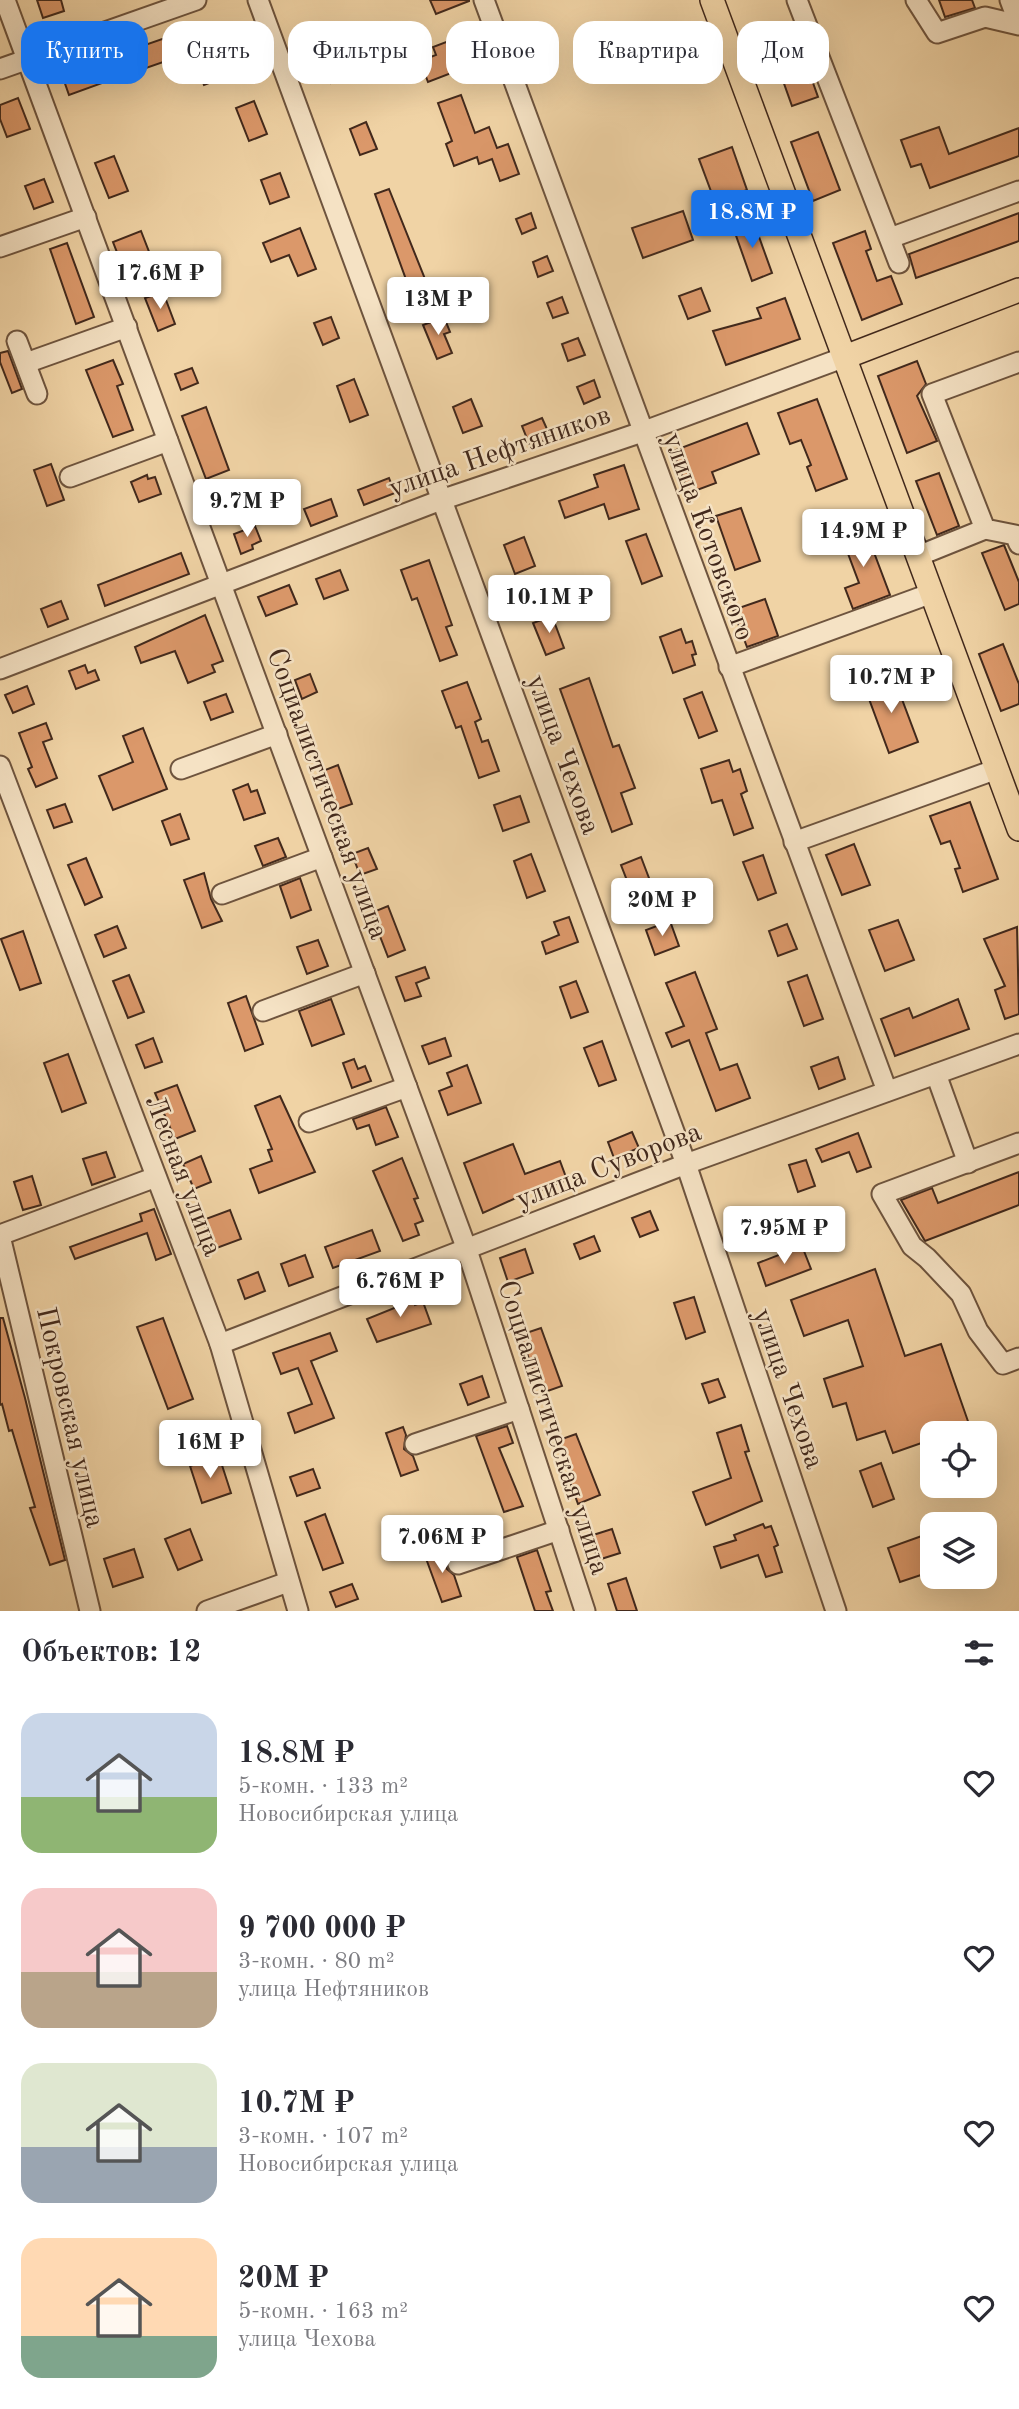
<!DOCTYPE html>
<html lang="ru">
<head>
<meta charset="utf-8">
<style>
	body { margin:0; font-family:"Old Standard TT",serif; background:#f2f2f3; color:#2b2b33; height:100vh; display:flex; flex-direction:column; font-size:26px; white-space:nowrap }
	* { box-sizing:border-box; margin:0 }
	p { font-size:23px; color:#7c7c81 }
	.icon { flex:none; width:38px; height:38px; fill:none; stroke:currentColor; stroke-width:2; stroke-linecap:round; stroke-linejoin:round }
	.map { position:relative; height:1611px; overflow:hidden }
	.side { display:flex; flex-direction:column; background:#fff; flex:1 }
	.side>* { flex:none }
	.top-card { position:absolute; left:21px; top:21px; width:978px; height:63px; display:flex; gap:14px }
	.fabs { position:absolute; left:920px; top:1421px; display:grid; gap:14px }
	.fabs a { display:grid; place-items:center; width:77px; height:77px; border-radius:14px; background:#fff; box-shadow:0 7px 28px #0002; font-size:35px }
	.price { position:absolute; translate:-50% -60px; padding:0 16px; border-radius:7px; background:#fff; color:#222; font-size:23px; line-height:46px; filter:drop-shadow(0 2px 4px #0008) }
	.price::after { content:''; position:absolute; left:50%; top:42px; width:21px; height:16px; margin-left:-10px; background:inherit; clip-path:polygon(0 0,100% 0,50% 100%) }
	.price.on { background:#1a73e8; color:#fff }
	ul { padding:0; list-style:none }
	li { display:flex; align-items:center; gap:21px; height:175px; padding:0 21px }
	li span { display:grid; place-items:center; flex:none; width:196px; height:140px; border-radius:21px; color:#555 }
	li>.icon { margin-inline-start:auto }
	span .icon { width:84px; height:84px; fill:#fffc; stroke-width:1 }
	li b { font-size:30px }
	h2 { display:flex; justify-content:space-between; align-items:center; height:84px; padding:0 21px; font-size:30px }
	.tag { padding:0 24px; border-radius:21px; background:#fff; box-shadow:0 7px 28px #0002; font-size:24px; line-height:63px }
	.tag.on { background:#1a73e8; color:#fff }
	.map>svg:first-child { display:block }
	.building { fill:#db986a; stroke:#42291c; stroke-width:2 }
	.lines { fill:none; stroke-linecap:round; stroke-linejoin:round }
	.minor-casing { stroke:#6e543e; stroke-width:23 }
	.major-casing { stroke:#42291c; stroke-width:26 }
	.minor { stroke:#f5e2c4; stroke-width:19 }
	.major { stroke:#f0d3a5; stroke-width:23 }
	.labels { text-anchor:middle; stroke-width:5; stroke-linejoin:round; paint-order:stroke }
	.street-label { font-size:28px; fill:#42291c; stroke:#f5e2c4 }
</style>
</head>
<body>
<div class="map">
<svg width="1019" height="1611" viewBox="0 0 1019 1611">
	<rect width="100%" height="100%" fill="#f0d3a5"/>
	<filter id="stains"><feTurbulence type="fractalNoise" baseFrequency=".00286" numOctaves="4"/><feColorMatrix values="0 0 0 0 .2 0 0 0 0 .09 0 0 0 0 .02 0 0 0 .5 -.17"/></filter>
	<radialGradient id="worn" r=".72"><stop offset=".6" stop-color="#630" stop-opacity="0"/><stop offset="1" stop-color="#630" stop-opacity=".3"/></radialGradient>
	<g class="building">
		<path d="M37,0h24l3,11 -21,7z"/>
		<path d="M430,0h39v1l-33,13z"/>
		<path d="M939,0h33l3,8 -30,9z"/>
		<path d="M339,23l20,50 -28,10 -17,-51z"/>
		<path d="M229,28l8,19 9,-3 8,22 -50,19 -9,-23 17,-6 -7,-18z"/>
		<path d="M168,37l7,21 -29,10 -7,-21z"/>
		<path d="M470,38l10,24 -52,20 -8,-21 16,-6 -3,-8 21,-8 1,4z"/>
		<path d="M797,38l21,59 -26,9 -21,-59z"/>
		<path d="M98,62l7,20 -36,13 -7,-20z"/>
		<path d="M461,95l14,38 14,-6 8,21 11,-4 11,30 -19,7 -8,-22 -13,5 -2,-7 -23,9 -8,-22 6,-3 -14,-38z"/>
		<path d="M18,98l12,31 -23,8 -7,-18v-14z"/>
		<path d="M254,101l13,33 -18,7 -13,-33z"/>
		<path d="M366,122l11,27 -17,6 -10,-26z"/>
		<path d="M939,127l10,27 70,-26v28l-89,32 -9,-24 -10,3 -10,-27z"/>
		<path d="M818,132l22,58 -27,11 -22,-59z"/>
		<path d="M732,147l15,43 -32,12 -16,-43z"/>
		<path d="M114,156l14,35 -19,7 -14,-35z"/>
		<path d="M280,173l9,24 -19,7 -9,-24z"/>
		<path d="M44,179l9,23 -19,7 -9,-23z"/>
		<path d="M389,189l40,100 -17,7 -37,-102z"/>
		<path d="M683,211l10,29 -50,18 -11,-30z"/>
		<path d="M531,213l5,15 -14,6 -6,-15z"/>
		<path d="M1019,213v28l-103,37 -7,-24z"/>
		<path d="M753,220l19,53 -20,8 -19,-54z"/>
		<path d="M300,228l16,41 -18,7 -9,-21 -18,7 -8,-19z"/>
		<path d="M141,231l12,31 -28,11 -12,-31z"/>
		<path d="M865,231l6,18 -5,2 11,30 14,-5 11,28 -40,16 -29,-77z"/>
		<path d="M67,243l27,74 -18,7 -26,-75z"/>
		<path d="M547,256l6,15 -15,6 -5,-15z"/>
		<path d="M701,288l9,23 -22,8 -9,-23z"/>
		<path d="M163,292l12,32 -17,7 -13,-33z"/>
		<path d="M562,297l6,16 -15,5 -6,-15z"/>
		<path d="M785,298l15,41 -74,26 -13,-34 48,-13 -4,-10z"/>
		<path d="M331,317l8,21 -16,7 -9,-22z"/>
		<path d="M444,317l6,15 -6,2 8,19 -15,6 -14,-34z"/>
		<path d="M578,338l7,17 -17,6 -6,-17z"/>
		<path d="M8,351l14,38 -10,4 -12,-31v-9z"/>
		<path d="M113,360l10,24 -6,2 16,44 -20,7 -27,-67z"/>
		<path d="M917,361l9,23 -9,12 20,45 -30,12 -29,-77z"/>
		<path d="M192,368l6,15 -17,7 -6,-16z"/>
		<path d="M354,379l14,36 -18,7 -13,-36z"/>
		<path d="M594,380l6,17 -16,7 -7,-17z"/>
		<path d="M471,399l11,27 -19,7 -10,-26z"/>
		<path d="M817,399l30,80 -31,12 -9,-24 4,-2 -10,-25 -11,4 -12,-31z"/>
		<path d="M206,407l23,63 -23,9 -24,-63z"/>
		<path d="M542,418l9,20 -21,8 -8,-20z"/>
		<path d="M747,423l12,31 -47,18 4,11 -27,10 -16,-42z"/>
		<path d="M51,464l13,36 -17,6 -13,-36z"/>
		<path d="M624,465l15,44 -30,10 -5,-15 -39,14 -6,-17 39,-14 -4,-12z"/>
		<path d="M939,473l20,53 -22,9 -21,-54z"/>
		<path d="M147,475l1,4 7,-2 6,17 -22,8 -8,-20z"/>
		<path d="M389,478l6,15 -31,12 -6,-15z"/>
		<path d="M331,499l6,17 -26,10 -7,-17z"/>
		<path d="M741,508l19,53 -25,9 -19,-54z"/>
		<path d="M255,526l6,15 -9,4 1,4 -12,5 -7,-20z"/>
		<path d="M864,526l26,69 -37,14 -8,-21 14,-5 -12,-32 -6,2 -5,-16z"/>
		<path d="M646,534l16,42 -20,8 -16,-43z"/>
		<path d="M524,537l11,29 -20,8 -11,-29z"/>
		<path d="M1004,545l15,37v22l-14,6 -23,-57z"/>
		<path d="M181,553l8,21 -84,32 -7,-21z"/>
		<path d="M429,560l23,65 -6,2 11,28 -17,6 -23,-63 -5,2 -11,-30z"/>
		<path d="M340,570l8,20 -24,9 -8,-20z"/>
		<path d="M289,585l8,19 -31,12 -8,-19z"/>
		<path d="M765,599l13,37 -31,11 -14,-37z"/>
		<path d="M61,601l7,18 -20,8 -7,-18z"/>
		<path d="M205,615l18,46 -11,4 3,7 -27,11 -13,-32 -34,12 -6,-16z"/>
		<path d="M552,616l12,32 -18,7 -13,-32z"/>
		<path d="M681,629l5,14 6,-2 4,13 -4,1 3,10 -22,8 -13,-36z"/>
		<path d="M1003,644l16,40v20l-18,7 -22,-57z"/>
		<path d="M85,665l3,8 7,-3 4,10 -23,9 -7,-18z"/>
		<path d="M310,674l7,18 -15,7 -7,-19z"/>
		<path d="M589,678l24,69 6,-2 16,43 -14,5 11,31 -20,8 -52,-143z"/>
		<path d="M894,678l24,64 -29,11 -24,-65z"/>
		<path d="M467,682l14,37 -6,3 7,20 6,-2 11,31 -20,7 -18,-52 -5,2 -14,-37z"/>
		<path d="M27,686l7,18 -21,9 -8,-18z"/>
		<path d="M702,692l15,39 -18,7 -15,-39z"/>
		<path d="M226,694l7,18 -22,8 -7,-18z"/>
		<path d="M46,723l6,16 -9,3 14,36 -21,9 -8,-18 4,-2 -13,-34z"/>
		<path d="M143,728l24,61 -54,21 -14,-34 34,-14 -10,-26z"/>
		<path d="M729,760l4,12 7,-3 7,22 -6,3 12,34 -19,7 -12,-35 -10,3 -11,-34z"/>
		<path d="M338,765l14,39 -17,6 -15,-38z"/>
		<path d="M248,784l3,8 6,-2 8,23 -21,7 -11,-30z"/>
		<path d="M520,796l9,26 -26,9 -9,-26z"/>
		<path d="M970,802l28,77 -35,13 -8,-23 5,-1 -10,-27 -9,3 -11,-28z"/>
		<path d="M65,804l7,18 -18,6 -7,-18z"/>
		<path d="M180,814l9,25 -18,6 -9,-24z"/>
		<path d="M278,838l8,19 -23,9 -8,-20z"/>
		<path d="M854,844l16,41 -28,10 -16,-40z"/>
		<path d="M368,848l9,21 -17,6 -8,-21z"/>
		<path d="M531,854l14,37 -18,7 -13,-37z"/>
		<path d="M763,855l13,38 -18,7 -15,-38z"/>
		<path d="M641,857l14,37 -20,7 -14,-36z"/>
		<path d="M86,858l16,39 -17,8 -17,-40z"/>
		<path d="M204,873l7,26 11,22 -20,7 -18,-48z"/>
		<path d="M300,878l11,32 -20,8 -11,-32z"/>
		<path d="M388,906l17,44 -17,7 -17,-44z"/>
		<path d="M569,917l9,25 -32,12 -4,-12 17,-7 -5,-13z"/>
		<path d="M898,920l16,40 -29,11 -16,-41z"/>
		<path d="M670,921l9,25 -24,9 -9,-25z"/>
		<path d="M787,924l10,25 -19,7 -9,-25z"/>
		<path d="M117,926l9,22 -22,9 -9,-22z"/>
		<path d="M1017,927l2,87 -14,5 -10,-29 10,-4 -21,-47z"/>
		<path d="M23,931l18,52 -21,7 -19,-51z"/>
		<path d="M318,940l10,26 -21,8 -10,-27z"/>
		<path d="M425,967l4,11 -13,5 5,13 -16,5 -9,-24z"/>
		<path d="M695,972l22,57 -11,4 14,37 17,-6 13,34 -34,13 -27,-71 -17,7 -6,-14 18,-7 -18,-43z"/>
		<path d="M129,975l15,37 -16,6 -15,-37z"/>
		<path d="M807,975l16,44 -19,7 -16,-44z"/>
		<path d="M576,981l12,31 -17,6 -11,-31z"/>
		<path d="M246,996l17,48 -18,7 -17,-48z"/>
		<path d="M331,999l13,35 -32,12 -13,-35z"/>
		<path d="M958,999l11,30 -74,27 -14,-37 28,-11 4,10z"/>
		<path d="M153,1038l9,24 -17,6 -9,-23z"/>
		<path d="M445,1038l6,18 -22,8 -7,-18z"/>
		<path d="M602,1041l14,39 -17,6 -15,-38z"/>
		<path d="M68,1054l18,49 -24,9 -18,-49z"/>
		<path d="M838,1057l7,22 -26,10 -8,-22z"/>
		<path d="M354,1059l4,10 7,-3 6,15 -19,7 -9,-25z"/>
		<path d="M467,1065l14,38 -33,12 -9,-24 13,-5 -5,-13z"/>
		<path d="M177,1085l18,46 -20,8 -20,-46z"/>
		<path d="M280,1096l35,76 -56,21 -9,-24 22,-8 -4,-11 4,-1 -17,-43z"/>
		<path d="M386,1107l12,30 -22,8 -7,-20 -12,4 -4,-10z"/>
		<path d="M632,1132l7,16 -25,10 -6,-16z"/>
		<path d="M858,1133l13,34 -14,5 -8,-20 -27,10 -6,-13z"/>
		<path d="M513,1144l12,30 35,-13 7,19 -26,10 -1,-3 -57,26 -19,-50z"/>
		<path d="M106,1152l9,25 -23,8 -9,-26z"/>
		<path d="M201,1156l10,26 -17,7 -11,-25z"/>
		<path d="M402,1158l16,40 -4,1 9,22 -8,3 4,11 -16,6 -30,-70z"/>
		<path d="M806,1160l9,26 -17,6 -9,-27z"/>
		<path d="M1019,1172v33l-94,36 -24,-41 31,-12 6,15z"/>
		<path d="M32,1176l9,29 -18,5 -9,-28z"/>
		<path d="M154,1209l17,45 -15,6 -9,-27 -72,26 -5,-12 72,-26 -2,-7z"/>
		<path d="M230,1210l11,29 -27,10 -11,-29z"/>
		<path d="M650,1211l8,19 -18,7 -8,-19z"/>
		<path d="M372,1230l8,21 -47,17 -8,-21z"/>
		<path d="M594,1236l6,15 -20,8 -6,-15z"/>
		<path d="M802,1246l9,23 -45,17 -8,-23z"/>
		<path d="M525,1249l8,24 -25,9 -8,-24z"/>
		<path d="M305,1255l8,22 -24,9 -8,-22z"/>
		<path d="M875,1269l30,87 36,-12 29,83 -19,6h-18v6l-40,14 -8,-22 -28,9 -11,-37 -13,4 -9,-28 39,-13 -15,-46 -44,16 -13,-36z"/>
		<path d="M258,1272l7,19 -20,8 -7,-19z"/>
		<path d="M410,1292l5,13 8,-3 8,22 -54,18 -10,-23 30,-12 -3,-9z"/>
		<path d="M694,1297l11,35 -19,7 -12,-36z"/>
		<path d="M0,1318h3l22,80 40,162 -15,5 -20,-57 5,-1 -23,-77 -3,1 -7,-27 -2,1z"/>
		<path d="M163,1318l30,81 -25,10 -31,-82z"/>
		<path d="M541,1328l21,58 -20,7 -22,-58z"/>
		<path d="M330,1333l7,18 -26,10 23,57 -39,15 -7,-20 24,-9 -14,-36 -17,6 -8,-21z"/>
		<path d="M482,1376l7,21 -21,8 -8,-21z"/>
		<path d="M718,1379l7,18 -16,6 -7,-19z"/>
		<path d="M741,1425l8,26 -4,1 17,49 -56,24 -13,-33 38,-14 -14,-45z"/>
		<path d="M507,1426l6,17 -14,5 24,58 -19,6 -28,-76z"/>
		<path d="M403,1427l3,8 -2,14 9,7 5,14 -17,6 -15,-43z"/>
		<path d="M576,1434l24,61 -22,9 -9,-25 5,-2 -15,-37z"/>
		<path d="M219,1456l12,37 -29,10 -12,-37z"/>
		<path d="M881,1463l13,36 -21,8 -13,-36z"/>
		<path d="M313,1469l7,19 -23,8 -7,-19z"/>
		<path d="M325,1514l18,49 -20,7 -18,-48z"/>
		<path d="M763,1524l2,4 6,-2 7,19 -4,2 8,25 -16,5 -8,-22 -37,13 -7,-21 22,-7 -2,-5z"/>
		<path d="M190,1529l12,31 -24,10 -13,-31z"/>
		<path d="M612,1529l8,24 -22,7 -8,-24z"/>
		<path d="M933,1532v39l-33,11 -12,-34z"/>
		<path d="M443,1547l4,22 7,6 7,21 -19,6 -18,-49z"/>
		<path d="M134,1549l9,28 -30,10 -9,-28z"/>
		<path d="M537,1550l14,41 -5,1 7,19h-18l-18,-54z"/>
		<path d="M626,1578l11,33h-20l-9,-27z"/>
		<path d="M352,1584l6,15 -22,8 -6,-15z"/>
	</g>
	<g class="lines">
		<g class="minor-casing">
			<g id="minor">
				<path d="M5,0l461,1247 119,364"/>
				<path d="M258,0l428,1164 150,447"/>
				<path d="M484,0l403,1091"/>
				<path d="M797,0l102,263"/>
				<path d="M916,0l21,33 48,-16 34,8"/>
				<path d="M1010,0l9,24"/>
				<path d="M0,69l196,-69"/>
				<path d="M890,238l129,-47"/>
				<path d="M0,247l86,-30"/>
				<path d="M17,341l20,53"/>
				<path d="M1019,362l-87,32 53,135 30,6 4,9"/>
				<path d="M26,363l101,-36"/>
				<path d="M70,477l98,-36"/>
				<path d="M918,556l67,-27"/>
				<path d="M729,667l203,-74"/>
				<path d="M0,669l441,-169 201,-68 203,-75"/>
				<path d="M0,766l220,578 78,267"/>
				<path d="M181,769l96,-35"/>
				<path d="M794,842l203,-73"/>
				<path d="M222,894l100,-37"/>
				<path d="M263,1011l102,-38"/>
				<path d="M936,1074l32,89"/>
				<path d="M309,1122l98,-35"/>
				<path d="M1019,1143l-137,51 30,52 15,12 34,36 17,37 25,33 16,-6"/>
				<path d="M0,1235l156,-58"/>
				<path d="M0,1236l90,375"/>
				<path d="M220,1344l466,-180 333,-120"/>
				<path d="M415,1444l104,-35"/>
				<path d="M458,1564l101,-34"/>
				<path d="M207,1611l81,-29"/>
			</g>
		</g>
		<g class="major-casing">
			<g id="major">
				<path d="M712,0l307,829"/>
				<path d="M845,357l174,-67"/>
			</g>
		</g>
		<use href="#minor" class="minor"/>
		<use href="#major" class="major"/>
	</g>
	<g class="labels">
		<g class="street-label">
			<text transform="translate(499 450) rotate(-19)" y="10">улица Нефтяников</text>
			<text transform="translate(710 536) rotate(70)" y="10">улица Котовского</text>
			<text transform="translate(565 754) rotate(70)" y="10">улица Чехова</text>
			<text transform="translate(329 793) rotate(70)" y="10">Социалистическая улица</text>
			<text transform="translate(608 1164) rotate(-21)" y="10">улица Суворова</text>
			<text transform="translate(185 1175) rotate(69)" y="10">Лесная улица</text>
			<text transform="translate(790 1388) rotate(71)" y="10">улица Чехова</text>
			<text transform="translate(72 1417) rotate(77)" y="10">Покровская улица</text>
			<text transform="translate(555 1427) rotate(72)" y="10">Социалистическая улица</text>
		</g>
	</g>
	<rect width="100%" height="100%" filter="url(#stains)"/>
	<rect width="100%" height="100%" fill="url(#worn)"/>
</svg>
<div class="fabs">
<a><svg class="icon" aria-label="locate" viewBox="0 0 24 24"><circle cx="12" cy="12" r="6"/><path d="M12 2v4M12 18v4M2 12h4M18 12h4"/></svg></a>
<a><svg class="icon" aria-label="layers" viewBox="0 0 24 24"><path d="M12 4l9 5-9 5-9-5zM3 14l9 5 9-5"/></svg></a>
</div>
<b class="price on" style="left:752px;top:250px">18.8M ₽</b>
<b class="price" style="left:160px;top:311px">17.6M ₽</b>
<b class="price" style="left:438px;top:337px">13M ₽</b>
<b class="price" style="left:247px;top:539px">9.7M ₽</b>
<b class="price" style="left:863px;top:569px">14.9M ₽</b>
<b class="price" style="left:549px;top:635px">10.1M ₽</b>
<b class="price" style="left:891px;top:715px">10.7M ₽</b>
<b class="price" style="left:662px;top:938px">20M ₽</b>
<b class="price" style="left:784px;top:1266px">7.95M ₽</b>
<b class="price" style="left:400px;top:1319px">6.76M ₽</b>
<b class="price" style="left:210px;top:1480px">16M ₽</b>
<b class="price" style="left:442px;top:1575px">7.06M ₽</b>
<div class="top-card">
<a class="tag on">Купить</a>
<a class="tag">Снять</a>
<a class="tag">Фильтры</a>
<a class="tag">Новое</a>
<a class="tag">Квартира</a>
<a class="tag">Дом</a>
</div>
</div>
<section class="side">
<h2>Объектов: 12<svg class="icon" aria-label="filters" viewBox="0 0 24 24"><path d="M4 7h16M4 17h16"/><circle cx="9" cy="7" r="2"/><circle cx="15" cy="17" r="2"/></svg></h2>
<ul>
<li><span style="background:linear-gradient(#c9d6e8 60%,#8fb573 0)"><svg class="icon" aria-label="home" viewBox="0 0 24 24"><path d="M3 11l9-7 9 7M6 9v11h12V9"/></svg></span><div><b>18.8M ₽</b><p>5-комн. · 133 m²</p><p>Новосибирская улица</p></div><svg class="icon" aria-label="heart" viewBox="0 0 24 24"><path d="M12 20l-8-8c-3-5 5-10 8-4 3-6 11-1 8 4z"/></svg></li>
<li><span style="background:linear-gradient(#f6c9c9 60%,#b9a48a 0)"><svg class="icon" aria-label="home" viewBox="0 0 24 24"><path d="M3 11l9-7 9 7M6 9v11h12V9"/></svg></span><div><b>9 700 000 ₽</b><p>3-комн. · 80 m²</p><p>улица Нефтяников</p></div><svg class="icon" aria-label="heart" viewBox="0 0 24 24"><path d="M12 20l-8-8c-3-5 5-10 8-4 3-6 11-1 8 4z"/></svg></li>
<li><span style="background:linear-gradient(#dfe7d0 60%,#9aa5b1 0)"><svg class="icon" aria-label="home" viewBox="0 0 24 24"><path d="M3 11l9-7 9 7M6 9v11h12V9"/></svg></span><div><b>10.7M ₽</b><p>3-комн. · 107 m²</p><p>Новосибирская улица</p></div><svg class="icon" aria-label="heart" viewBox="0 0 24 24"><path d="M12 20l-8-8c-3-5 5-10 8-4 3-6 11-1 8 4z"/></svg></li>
<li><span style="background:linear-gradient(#ffd9b3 70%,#7fa58c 0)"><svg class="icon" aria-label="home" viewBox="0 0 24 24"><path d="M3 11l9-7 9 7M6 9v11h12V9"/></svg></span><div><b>20M ₽</b><p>5-комн. · 163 m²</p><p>улица Чехова</p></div><svg class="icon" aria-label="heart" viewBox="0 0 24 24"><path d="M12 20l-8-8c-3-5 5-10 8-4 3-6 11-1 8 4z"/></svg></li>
</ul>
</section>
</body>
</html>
